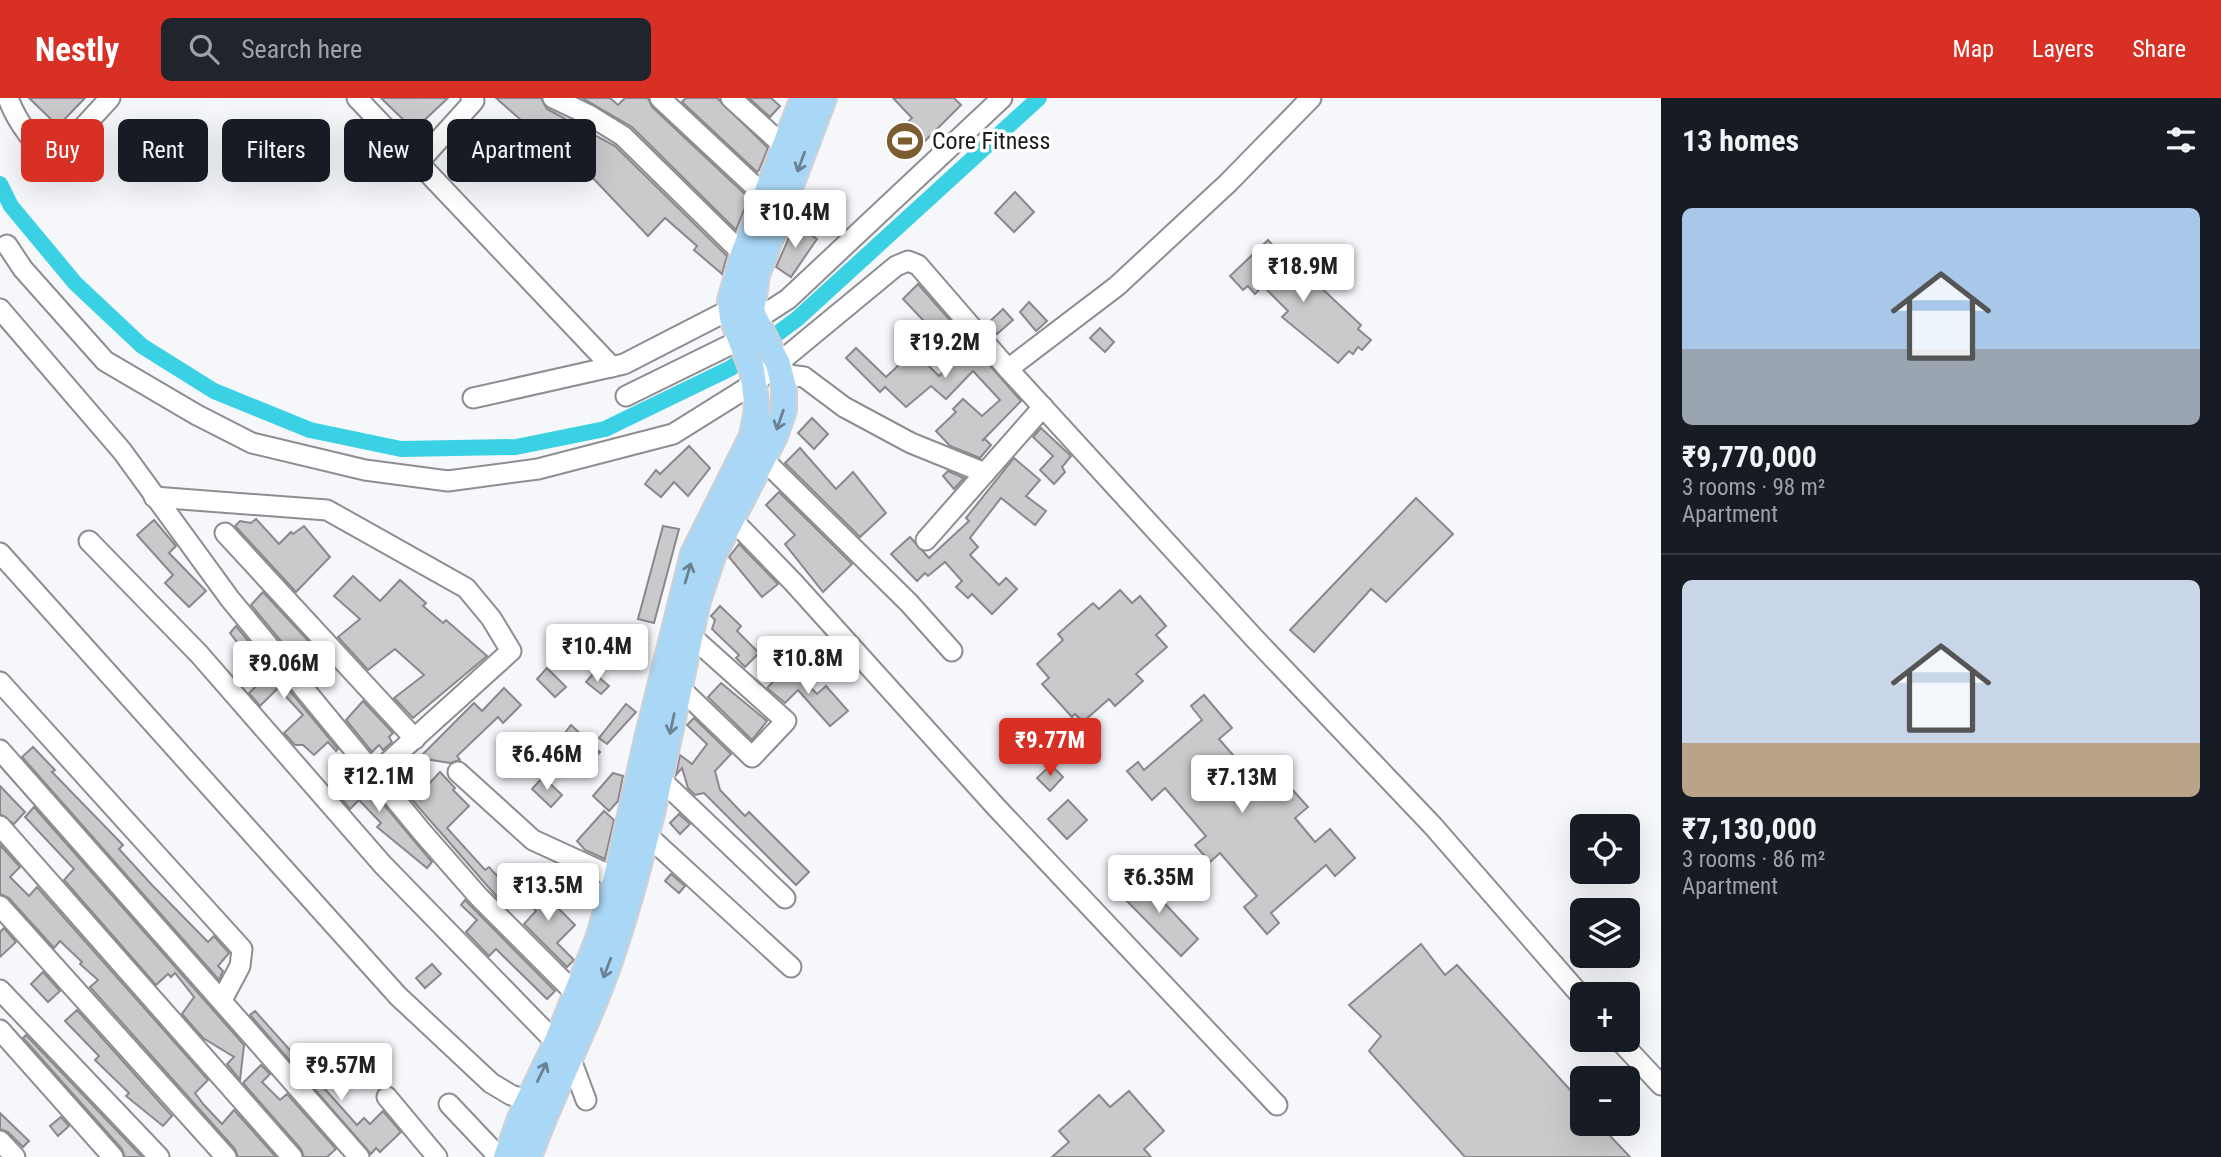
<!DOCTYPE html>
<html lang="en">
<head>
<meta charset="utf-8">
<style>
	body { margin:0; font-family:"Roboto Condensed",sans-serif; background:#20242c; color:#f1f3f6; height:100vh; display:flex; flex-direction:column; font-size:26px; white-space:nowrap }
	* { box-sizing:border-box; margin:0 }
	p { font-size:23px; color:#9ea1a6 }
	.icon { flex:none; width:38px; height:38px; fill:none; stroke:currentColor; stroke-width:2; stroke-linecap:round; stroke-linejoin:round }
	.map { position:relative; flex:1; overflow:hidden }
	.details { display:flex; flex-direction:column; background:#171b24; width:560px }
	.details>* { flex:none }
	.banner { position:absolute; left:21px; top:21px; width:665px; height:63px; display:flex; gap:14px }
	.fabs { position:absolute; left:1570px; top:716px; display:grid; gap:14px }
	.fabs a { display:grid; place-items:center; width:70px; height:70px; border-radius:10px; background:#171b24; box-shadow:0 7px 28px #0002; font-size:35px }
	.price { position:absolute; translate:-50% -60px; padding:0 16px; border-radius:7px; background:#fff; color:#222; font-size:23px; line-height:46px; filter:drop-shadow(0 2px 4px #0008) }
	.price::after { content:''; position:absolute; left:50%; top:42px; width:21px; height:16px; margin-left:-10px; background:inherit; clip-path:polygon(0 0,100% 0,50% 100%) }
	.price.active { background:#d93025; color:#fff }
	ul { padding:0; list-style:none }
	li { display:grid; align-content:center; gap:14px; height:371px; padding:0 21px }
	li+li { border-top:2px solid #363941 }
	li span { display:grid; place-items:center; height:217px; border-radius:10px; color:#555 }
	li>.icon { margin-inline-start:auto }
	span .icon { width:126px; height:126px; fill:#fffc; stroke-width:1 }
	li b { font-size:30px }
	h2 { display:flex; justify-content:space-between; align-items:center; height:84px; padding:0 21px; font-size:30px }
	.tag { padding:0 24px; border-radius:10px; background:#171b24; box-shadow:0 7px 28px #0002; font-size:24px; line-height:63px }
	.tag.active { background:#d93025; color:#fff }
	header { display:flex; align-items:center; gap:42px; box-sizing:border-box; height:98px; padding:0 35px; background:#d93025; color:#fff }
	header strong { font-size:33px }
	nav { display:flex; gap:38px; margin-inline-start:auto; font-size:24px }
	.search { width:490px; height:63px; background:#20242c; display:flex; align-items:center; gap:18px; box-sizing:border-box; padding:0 24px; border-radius:10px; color:#9ea1a6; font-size:26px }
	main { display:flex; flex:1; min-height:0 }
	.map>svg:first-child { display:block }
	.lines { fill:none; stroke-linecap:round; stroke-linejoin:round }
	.canal { stroke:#3ad1e4; stroke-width:16 }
	.building { fill:#cac9cc; stroke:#8a888b; stroke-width:2 }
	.minor-casing { stroke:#8d8e91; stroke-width:23 }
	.major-casing { stroke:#d1d1d2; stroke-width:28 }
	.minor { stroke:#fff; stroke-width:19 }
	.major { stroke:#aad7f6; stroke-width:24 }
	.oneway { stroke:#698294 }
	.labels { text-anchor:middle; stroke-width:7; stroke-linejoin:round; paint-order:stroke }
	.poi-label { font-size:24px; fill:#1a1b1c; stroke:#fff; text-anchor:start }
</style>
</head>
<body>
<header>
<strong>Nestly</strong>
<div class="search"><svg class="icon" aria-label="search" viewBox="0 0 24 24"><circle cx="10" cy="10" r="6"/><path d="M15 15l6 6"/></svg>Search here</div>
<nav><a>Map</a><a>Layers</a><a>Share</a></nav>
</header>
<main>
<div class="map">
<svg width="1661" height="1059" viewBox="0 0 1661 1059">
	<rect width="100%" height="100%" fill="#f6f7fb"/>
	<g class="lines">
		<path class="canal" d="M0,86l11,22 64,77 67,63 72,45 96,39 91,19 115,-2 89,-18 126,-61 66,-49 242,-221"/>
	</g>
	<g class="building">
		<path d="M29,0h56l-27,28z"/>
		<path d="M381,0h67l-34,32z"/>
		<path d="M496,0h45l6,11 68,37 112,110 -5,18 -28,-24 3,-4 -32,-28 -17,18 -79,-83 -34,-30 -5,5z"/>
		<path d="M582,0h28l8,7 7,-7h23l4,9 97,91 -13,32 -104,-103z"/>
		<path d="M686,0h31l51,50 -9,22 -2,2 -75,-70z"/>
		<path d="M749,0h22l9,8 -10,11z"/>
		<path d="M893,0h61l7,7 -54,54 -18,-19 23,-22z"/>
		<path d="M1015,94l19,20 -20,20 -19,-19z"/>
		<path d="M795,126l22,15 -26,38 -15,-10z"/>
		<path d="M1268,142l12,13 -11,11 25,11 6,-7 61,57 -3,4 13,11 -9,10 -4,-3 -5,7 -4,-3 -11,12 -56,-46 6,-6 -25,-25 -8,8 -7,-8 -5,4 -13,-14z"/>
		<path d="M918,186l103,117 -39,40 3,-2 6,6 -11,13 -30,-12 -14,-15 20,-19 -3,-3 10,-10 19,17 18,-16 -27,-29 -27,28 -15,-13 -25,21 -21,-20 -5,5 -34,-34 10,-10 30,29 28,-26 25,25 19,-19 -55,-58z"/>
		<path d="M1029,204l18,19 -11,10 -16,-19z"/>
		<path d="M1003,211l10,11 -16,14 -9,-11z"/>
		<path d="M1100,230l14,14 -9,10 -15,-14z"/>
		<path d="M812,320l16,16 -14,15 -16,-16z"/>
		<path d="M1041,330l30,28 -9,11 3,5 -11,12 -14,-14 13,-14 -20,-19z"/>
		<path d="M689,348l21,22 -22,28 -14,-14 -13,15 -16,-13 11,-14 4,4z"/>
		<path d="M800,350l36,41 17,-17 33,41 -26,24 -75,-74z"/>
		<path d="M1014,360l26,22 -14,16 20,15 -11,14 -34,-27 -31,40 8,9 -8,8 29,30 7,-7 11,11 -25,25 -20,-20 -4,4 -12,-11 6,-6 -17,-19 -17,14 -3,-3 -8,8 -26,-27 19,-17 19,21 40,-37 -3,-3z"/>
		<path d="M948,373l16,7 -10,11 -11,-13z"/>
		<path d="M779,394l73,72 -29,28 -38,-48 10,-9 -29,-30z"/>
		<path d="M1416,400l37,36 -67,68 -15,-13 -57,63 -24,-22z"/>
		<path d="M256,421l23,25 12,-12 2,2 11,-8 26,31 -34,35 -61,-66 5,-5 11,2z"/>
		<path d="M154,422l22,26 -7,7 37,38 -17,16 -24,-24 8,-8 -36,-40z"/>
		<path d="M663,428l16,3 -25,94 -16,-4z"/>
		<path d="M739,446l39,40 -16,13 -33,-40z"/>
		<path d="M353,478l27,25 20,-21 26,23 -3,3 20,17 3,-3 41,36 -74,62 -19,-20 30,-23 -29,-26 -27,21 -30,-33 22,-18 -26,-23z"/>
		<path d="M1120,492l12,13 8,-7 26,30 -10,9 11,12 -31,27 7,7 -28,25 -6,-7 -26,23 -8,-8 -3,3 -30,-33 7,-6 -12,-14 26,-24 -5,-6 35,-31 6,6z"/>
		<path d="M263,494l63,68 -17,15 -58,-70z"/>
		<path d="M720,508l21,20 -4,5 22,22 -14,14 -9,-9 3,-3 -27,-26 3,-9 -4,-4z"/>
		<path d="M236,528l102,123 -2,2 -8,-9 -14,13 -11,-10h-8l-11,-12 19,-18 -25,-27 -18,18 -11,-13 16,-15 -35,-45z"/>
		<path d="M789,568l28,28 9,-8 22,25 -18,15 -32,-36 -13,13 -18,-15z"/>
		<path d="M547,570l19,19 -11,10 -18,-18z"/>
		<path d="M594,575l15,13 -8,8 -15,-12z"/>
		<path d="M721,585l46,38 -15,19 -44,-43z"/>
		<path d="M504,590l17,17 -18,18 -5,-6 -41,39 3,4 -10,3 -31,-5 55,-55 8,8z"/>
		<path d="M1204,597l28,33 -13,11 36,41 16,-14 37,41 -13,11 20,24 15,-13 25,29 -20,18 -9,-11 -55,48 8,10 -12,11 -23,-27 13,-11 -37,-43 -10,9 -15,-17 11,-9 -41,-48 -13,12 -25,-29 11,-9 6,8 58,-50 -11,-14z"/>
		<path d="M363,603l30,32 -4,4 3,5 -9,8 -4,-5 -7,7 -26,-32z"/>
		<path d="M626,606l10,8 -29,32 -8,-6z"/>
		<path d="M694,620l37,36 -16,17 5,19 25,26 4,-4 60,60 -13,13 -92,-92 -9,2 -7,-7 -6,-20 -6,7 4,-20 12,9 15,-20 -20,-19z"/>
		<path d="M571,627l29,27 -9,10 -7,-7 -7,9 -22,-18z"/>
		<path d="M531,635l15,13 -15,17 -15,-13z"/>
		<path d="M33,649l22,23 -3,2 71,73 -4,4 33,36 56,57 6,-6 15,17 -11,13 5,5 -4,9 -197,-223z"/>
		<path d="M1051,667l12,12 -13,14 -13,-13z"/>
		<path d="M353,670l79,94 -5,6 -50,-41 4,-4 -22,-23 -9,9 -15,-18 7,-7 -3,-3z"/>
		<path d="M403,671l20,21 17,-18 15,16 -2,2 16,16 -22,22 38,42 4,-3 25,27 -10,11 -111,-127z"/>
		<path d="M613,675l10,3 -5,25 -9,10 -16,-15z"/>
		<path d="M543,679l19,18 -11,12 -19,-18z"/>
		<path d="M0,688l25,26 -11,12 -14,-10z"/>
		<path d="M1068,702l19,20 -20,19 -19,-20z"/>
		<path d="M34,709l210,238 -4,35 -13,-16 7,-7 -31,-19 -21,-24 12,-17 -19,-24 -4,4 -3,-3 -12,11 -92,-105 10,-11 -49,-52z"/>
		<path d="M604,713l10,9 -9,39 -20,-9 -8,-9z"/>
		<path d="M679,716l11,10 -10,10 -10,-11z"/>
		<path d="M0,747l20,22 -10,10 19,19 8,-9 171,193 -13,13 9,12 18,19 12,-14 42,47h-38l-3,-8 -145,-162 8,-7 -18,-16 2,-2 -22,-21 -6,7 -45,-50 -9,-4z"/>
		<path d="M671,776l14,12 -6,7 -14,-12z"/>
		<path d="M1138,777l60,64 -17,17 -62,-63z"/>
		<path d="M535,787l40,40 -18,18 17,17 -7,7 -43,-43 12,-13 -14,-15z"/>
		<path d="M465,802l90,91 -8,8 -51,-50 -7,7 -23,-24 11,-12 -16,-15z"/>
		<path d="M4,830l12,14 -16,15v-25z"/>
		<path d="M1421,846l24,31 12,-10 125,138v21h17l31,33h-165l-96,-106 12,-15 -32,-31z"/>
		<path d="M432,866l9,10 -16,14 -9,-10z"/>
		<path d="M43,874l17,19 -12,11 -17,-18z"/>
		<path d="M77,912l95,106 -9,10 -37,-30 3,-3 -34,-33 4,-4 -34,-35z"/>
		<path d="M255,913l102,114 7,-7 6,6 13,-13 18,21 -21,20 -4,-4 -5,6 -121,-139z"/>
		<path d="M26,937l116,122h-17l-3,-8 -99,-111z"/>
		<path d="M261,967l9,9 -8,8 18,18 7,-6 49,55 -9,8h-23l-3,-8 -58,-66z"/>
		<path d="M1129,993l35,40 -20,18 7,8h-99l17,-15 -10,-11 40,-36 11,12z"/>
		<path d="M0,1015l29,28 -6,6 -15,-15 -8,-3z"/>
		<path d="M61,1019l8,9 -11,10 -8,-10z"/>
	</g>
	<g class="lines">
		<g class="minor-casing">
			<g id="minor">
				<path d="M8,0c9,24 25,45 45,62l57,-62"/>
				<path d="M357,0l255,269"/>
				<path d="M553,0l36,17 34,21 120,118"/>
				<path d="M660,0l105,98"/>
				<path d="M731,0l53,48"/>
				<path d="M418,65l56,-62 -3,-3"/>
				<path d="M7,147l16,24 82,92 92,54 55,28 113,27 83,11 90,-12 135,-35 80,-50 143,-118 12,-5 10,4 90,104 247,270 178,187 149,171"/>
				<path d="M0,211l122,142 108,148 192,233 57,65 96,96"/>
				<path d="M757,221l31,-20 214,-201"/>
				<path d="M1008,271l109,-83 111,-103 83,-85"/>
				<path d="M781,276l23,3 40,30 67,36 74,30"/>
				<path d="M626,298l114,-56"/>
				<path d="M473,300l151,-34 107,-55"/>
				<path d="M763,361l146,144 43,48"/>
				<path d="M154,399l173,13 139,78 25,30 20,33 -136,123"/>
				<path d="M724,413l69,71 203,225 281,298"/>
				<path d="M225,435l190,206"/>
				<path d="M926,442l117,-133"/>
				<path d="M89,443l110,113 184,211 187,192 16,43"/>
				<path d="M0,455l398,443 93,87 20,12 28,9"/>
				<path d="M0,584l242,267 -2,17 -18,34"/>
				<path d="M679,589l73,70 34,-36 -96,-86"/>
				<path d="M0,652l359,407"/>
				<path d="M652,673l133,127"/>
				<path d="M458,674l75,68 83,38"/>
				<path d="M0,728l292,331"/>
				<path d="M635,731l12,6 144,132"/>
				<path d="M0,808l226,251"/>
				<path d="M0,892l159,167"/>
				<path d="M0,932l113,127"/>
				<path d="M1619,942l42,45"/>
				<path d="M387,999l50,60"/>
				<path d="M449,1006l50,53"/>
				<path d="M0,1043l15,16"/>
			</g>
		</g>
		<g class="major-casing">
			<g id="major">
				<path d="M506,1059l15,-41 35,-73 42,-104 18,-61 30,-135 47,-189 59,-118 5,-27 -5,-39 -20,-52 -2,-17 13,-47 60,-156"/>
				<path d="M529,1059c26,-72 63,-139 86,-211 37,-113 58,-230 83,-345l15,-45 62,-120 9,-26v-22l-6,-24 -26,-52 5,-37 67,-177"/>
			</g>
		</g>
		<use href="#minor" class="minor"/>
		<use href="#major" class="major"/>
	</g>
	<defs><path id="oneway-shaft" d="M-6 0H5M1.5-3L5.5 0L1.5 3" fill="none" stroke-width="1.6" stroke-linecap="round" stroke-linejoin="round" transform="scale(1.75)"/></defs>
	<g class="oneway">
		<use href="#oneway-shaft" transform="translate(801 64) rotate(110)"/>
		<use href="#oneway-shaft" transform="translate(780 322) rotate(109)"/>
		<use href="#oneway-shaft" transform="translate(688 475) rotate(-74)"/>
		<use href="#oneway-shaft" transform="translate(672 626) rotate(102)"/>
		<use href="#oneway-shaft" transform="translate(607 870) rotate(111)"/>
		<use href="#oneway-shaft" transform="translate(542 974) rotate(-64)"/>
	</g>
	<defs>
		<g id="stadium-disc" transform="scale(2.0125)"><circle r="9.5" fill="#7c5d32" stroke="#fff"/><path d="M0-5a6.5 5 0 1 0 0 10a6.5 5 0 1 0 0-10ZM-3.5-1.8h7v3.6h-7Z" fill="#fff"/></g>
	</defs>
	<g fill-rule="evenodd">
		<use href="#stadium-disc" x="905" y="43"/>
	</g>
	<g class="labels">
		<g class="poi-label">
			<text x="932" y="51">Core Fitness</text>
		</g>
	</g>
</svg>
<div class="fabs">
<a><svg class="icon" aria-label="locate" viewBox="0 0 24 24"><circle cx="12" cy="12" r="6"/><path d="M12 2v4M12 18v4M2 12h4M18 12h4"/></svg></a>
<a><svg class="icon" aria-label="layers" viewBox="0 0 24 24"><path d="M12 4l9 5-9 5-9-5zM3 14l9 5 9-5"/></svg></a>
<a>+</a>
<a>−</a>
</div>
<b class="price" style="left:795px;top:152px">₹10.4M</b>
<b class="price" style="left:1303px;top:206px">₹18.9M</b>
<b class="price" style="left:945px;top:282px">₹19.2M</b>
<b class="price" style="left:597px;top:586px">₹10.4M</b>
<b class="price" style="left:808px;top:598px">₹10.8M</b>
<b class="price" style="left:284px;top:603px">₹9.06M</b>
<b class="price active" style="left:1050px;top:680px">₹9.77M</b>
<b class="price" style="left:547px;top:694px">₹6.46M</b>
<b class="price" style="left:379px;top:716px">₹12.1M</b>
<b class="price" style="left:1242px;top:717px">₹7.13M</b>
<b class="price" style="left:1159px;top:817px">₹6.35M</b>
<b class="price" style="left:548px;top:825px">₹13.5M</b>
<b class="price" style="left:341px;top:1005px">₹9.57M</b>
<div class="banner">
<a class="tag active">Buy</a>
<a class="tag">Rent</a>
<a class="tag">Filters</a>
<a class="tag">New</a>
<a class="tag">Apartment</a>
</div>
</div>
<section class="details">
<h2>13 homes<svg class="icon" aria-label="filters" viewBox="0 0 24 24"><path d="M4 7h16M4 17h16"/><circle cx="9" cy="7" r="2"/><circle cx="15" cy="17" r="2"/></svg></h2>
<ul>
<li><span style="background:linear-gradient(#a9c7e8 65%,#9aa5b1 0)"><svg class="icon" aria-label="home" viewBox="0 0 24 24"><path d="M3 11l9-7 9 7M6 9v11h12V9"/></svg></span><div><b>₹9,770,000</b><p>3 rooms · 98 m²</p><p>Apartment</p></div></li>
<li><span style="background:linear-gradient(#c9d6e8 75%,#b9a48a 0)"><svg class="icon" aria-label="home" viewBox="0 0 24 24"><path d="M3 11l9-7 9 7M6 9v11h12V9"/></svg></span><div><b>₹7,130,000</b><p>3 rooms · 86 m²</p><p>Apartment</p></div></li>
</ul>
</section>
</main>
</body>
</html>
